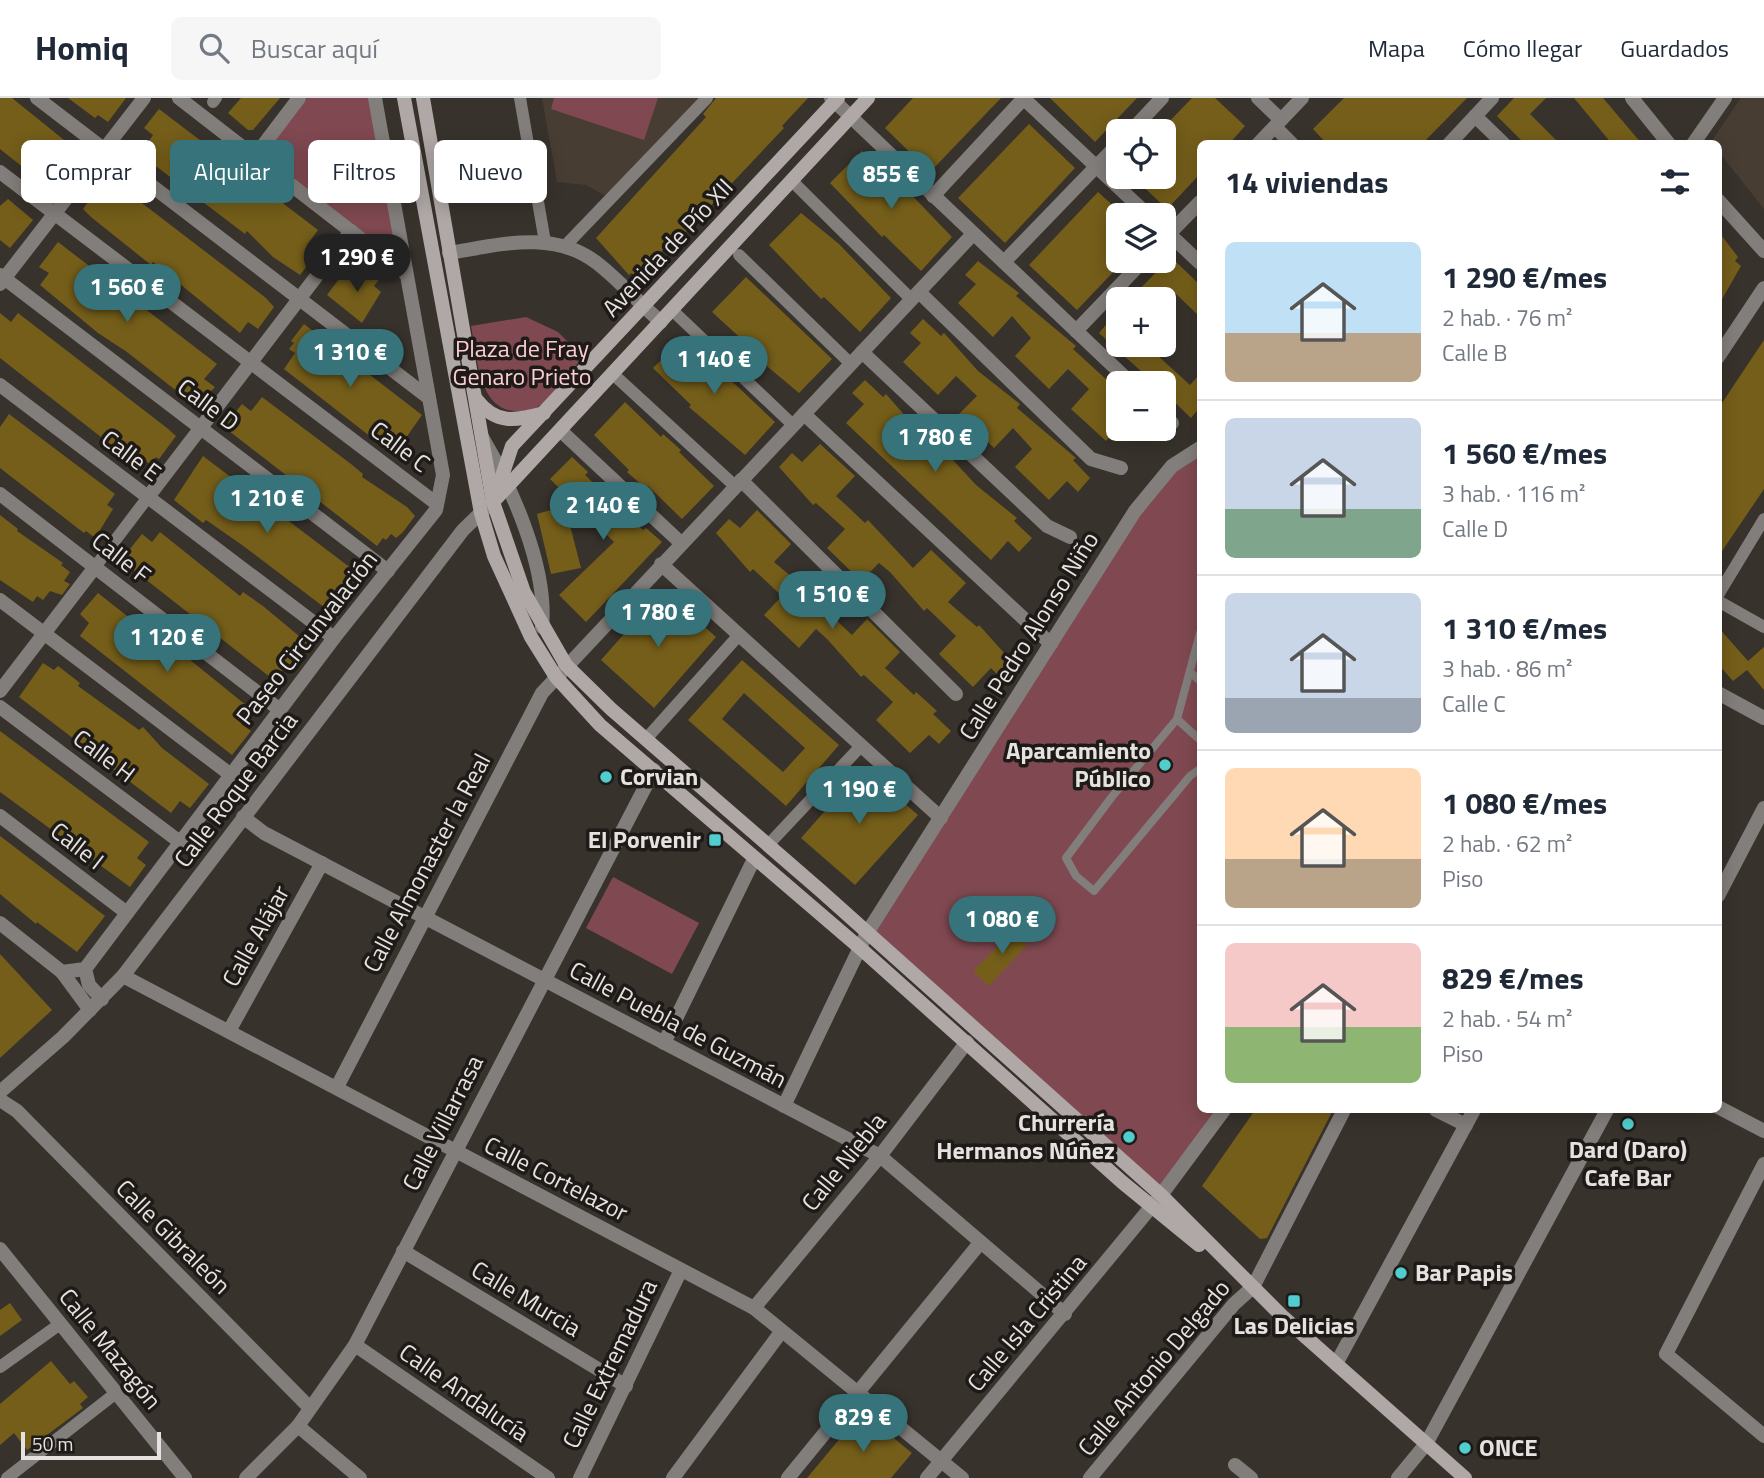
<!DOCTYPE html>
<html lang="es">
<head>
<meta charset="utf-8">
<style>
	body { margin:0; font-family:"Titillium Web",sans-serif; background:#f6f6f7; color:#1f2937; height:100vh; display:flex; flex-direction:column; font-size:26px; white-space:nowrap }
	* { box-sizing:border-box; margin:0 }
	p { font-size:23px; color:#747a83 }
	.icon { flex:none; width:38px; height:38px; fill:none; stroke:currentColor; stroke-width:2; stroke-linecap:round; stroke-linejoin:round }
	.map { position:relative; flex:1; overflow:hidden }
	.panel { position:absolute; left:1197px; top:42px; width:525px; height:973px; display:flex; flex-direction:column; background:#fff; border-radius:10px; box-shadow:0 4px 18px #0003 }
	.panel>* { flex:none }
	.hud { position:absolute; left:21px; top:42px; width:665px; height:63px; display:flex; gap:14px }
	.fabs { position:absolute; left:1106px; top:21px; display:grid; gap:14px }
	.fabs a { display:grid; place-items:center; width:70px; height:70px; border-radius:10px; background:#fff; box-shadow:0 4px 18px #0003; font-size:35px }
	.scale { position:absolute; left:21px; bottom:18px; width:140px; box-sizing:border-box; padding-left:7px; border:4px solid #e6e2df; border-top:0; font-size:19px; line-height:24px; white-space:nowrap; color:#e6e2df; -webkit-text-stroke:5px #1d1a18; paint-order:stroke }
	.price { position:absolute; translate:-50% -60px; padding:0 16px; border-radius:24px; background:#36737b; color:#fff; font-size:23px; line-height:46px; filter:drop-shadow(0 2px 4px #0008) }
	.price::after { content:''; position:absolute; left:50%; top:42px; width:21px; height:16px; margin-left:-10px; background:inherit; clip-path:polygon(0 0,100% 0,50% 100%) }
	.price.active { background:#222; color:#fff }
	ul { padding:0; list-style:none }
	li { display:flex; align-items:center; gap:21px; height:175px; padding:0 28px }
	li+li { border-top:2px solid #e0e1e3 }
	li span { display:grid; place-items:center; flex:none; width:196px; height:140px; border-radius:10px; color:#555 }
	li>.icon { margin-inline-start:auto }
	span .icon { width:84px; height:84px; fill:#fffc; stroke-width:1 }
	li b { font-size:30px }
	h2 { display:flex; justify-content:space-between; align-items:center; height:84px; padding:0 28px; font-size:30px }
	.tag { padding:0 24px; border-radius:10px; background:#fff; box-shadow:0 4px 18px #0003; font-size:24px; line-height:63px }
	.tag.active { background:#36737b; color:#fff }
	header { display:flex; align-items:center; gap:42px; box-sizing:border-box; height:98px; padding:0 35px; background:#fff; border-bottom:2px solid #e0e1e3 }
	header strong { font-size:33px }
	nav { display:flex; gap:38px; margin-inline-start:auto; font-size:24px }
	.search { width:490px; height:63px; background:#f6f6f7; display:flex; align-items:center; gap:18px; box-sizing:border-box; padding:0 24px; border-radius:10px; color:#747a83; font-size:26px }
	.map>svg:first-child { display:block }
	.built { fill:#483d33 }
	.green { fill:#804951 }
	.building { fill:#755e1a; fill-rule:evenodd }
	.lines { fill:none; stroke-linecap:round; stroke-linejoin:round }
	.service { stroke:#827e7c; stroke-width:8 }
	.pedestrian { stroke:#827e7c; stroke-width:12 }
	.minor { stroke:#827e7c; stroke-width:14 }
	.tertiary { stroke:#827e7c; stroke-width:14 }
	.secondary { stroke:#afa8a6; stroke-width:14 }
	.poi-dot { fill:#52cdce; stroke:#1d1a18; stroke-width:2.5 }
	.labels { text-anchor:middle; stroke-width:7; stroke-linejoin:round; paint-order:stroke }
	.street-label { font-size:24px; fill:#e6e2df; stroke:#1d1a18 }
	.park-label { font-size:24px; fill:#fdccd2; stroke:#1d1a18 }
	.poi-label { font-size:24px; font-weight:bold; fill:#e6e2df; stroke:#1d1a18; text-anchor:end }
</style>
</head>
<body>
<header>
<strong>Homiq</strong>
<div class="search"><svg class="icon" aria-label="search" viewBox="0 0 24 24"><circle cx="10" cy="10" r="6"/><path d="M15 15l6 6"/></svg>Buscar aquí</div>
<nav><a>Mapa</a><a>Cómo llegar</a><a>Guardados</a></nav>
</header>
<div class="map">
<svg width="1764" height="1380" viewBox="0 0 1764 1380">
	<rect width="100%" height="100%" fill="#38322c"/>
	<g class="built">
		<path d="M542,0h158l-94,98 -20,-11 -29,-3z"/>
		<path d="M1741,0h23v111l-45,-57 -1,-8 -7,-2z"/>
	</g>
	<g class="green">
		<path d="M307,0h62l29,162 -135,-105z"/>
		<path d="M554,0h104l-14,42 -93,-31z"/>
		<path d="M526,219l32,15 25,25c-13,15 -25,32 -39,45 -7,7 -15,9 -25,9 -41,2 -42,-56 -48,-85z"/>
		<path d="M1200,350v662h24l-63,85 -294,-262 268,-422z"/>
		<path d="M613,779l86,46 -27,51 -86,-46z"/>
	</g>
	<g class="building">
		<path d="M0,0h12l62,50 -14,16 11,8 -17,20 -54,-43z"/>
		<path d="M68,0h58l-18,24 -10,-7 -3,3z"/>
		<path d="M241,0h39l-27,32h-5l-20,-17z"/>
		<path d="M716,0h92l-26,28 2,2 -118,125 -3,-3 -26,27 -6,-4 -2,2 -33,-37 110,-121 -3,-3z"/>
		<path d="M913,0h88l-71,74 -45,-44z"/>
		<path d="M1050,0h87l-42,44z"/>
		<path d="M1192,0h23l30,28 -16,18h-29v30l-33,35 -34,-32h31v-50z"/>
		<path d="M1344,0h123l-45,46h-95l-14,-15z"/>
		<path d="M1514,0h32l-16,16 30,30h-35l-28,-28z"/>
		<path d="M1574,0h29l39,46h-30z"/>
		<path d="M159,11l159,121 -11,15 10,8 -17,22 -27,-18 -26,-26 -2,3 -105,-80 13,-19 -9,-7z"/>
		<path d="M1029,26l46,44 -70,75 -47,-45z"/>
		<path d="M862,53l36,34 2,-2 52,54 -31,34 -37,-36 -2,2 -52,-54z"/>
		<path d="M117,86l149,114 8,9 -16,22 -10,-7 -8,11 -87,-71 -2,3 -60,-48 -8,-8 12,-17 3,3 5,-7 6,5z"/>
		<path d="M1098,94l20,18v57l-41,43 -48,-45z"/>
		<path d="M8,101l25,21 -23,28 -10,-8v-34z"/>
		<path d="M801,115l38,31 52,54 -31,34 -36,-35 -3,2 -52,-54z"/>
		<path d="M1718,133l20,26 -3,4 6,5 -23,40z"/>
		<path d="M58,144l159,122 -13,15 11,8 -18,20 -70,-55 -29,-19 -58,-48 9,-12 -10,-6z"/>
		<path d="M1171,159l29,28v32l-29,-28 -10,10h-31z"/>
		<path d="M978,163l41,32 -3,3 60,50 -3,3 36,33 3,-4 6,6v44l-12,13 -35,-32 18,-20 -21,-20 -19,20 -34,-33 16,-18 -19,-22 -19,21 -35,-34 18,-19 -11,-9z"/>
		<path d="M365,169l16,10 -7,9 7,6 -19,31 -35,-28 15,-20 10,7z"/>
		<path d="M746,179l86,82 -33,34 -56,-47 3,-3 -34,-31z"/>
		<path d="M1118,213v34h28l44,40 10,-11v33l-9,11 -27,-26v-9h-10l-55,-50z"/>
		<path d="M0,215l11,9 7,-9 149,115 9,8 -17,23 -3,-2 -6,7 -7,-5 -5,7 -138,-108z"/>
		<path d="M923,221l18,17 3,-3 34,38 42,33 -3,4 59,50 -3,2 17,18 -12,14 -11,-11 -18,19 -34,-33 17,-18 -19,-21 -19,20 -35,-34 18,-18 -21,-20 -18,19 -35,-33 18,-19 -11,-10z"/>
		<path d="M304,226l118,91 -19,27 -8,-5 -10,11 -101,-79 11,-16 -6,-4 5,-6 -3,-2z"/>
		<path d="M685,239l90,85 -30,33 -56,-48 2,-2 -38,-37z"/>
		<path d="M1764,242v149l-46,68v-148z"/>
		<path d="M865,282l18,17 3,-3 34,39 18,17 3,-3 35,38 41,33 -3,3 18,17 -13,14 -11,-11 -17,19 -145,-137 18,-19 -12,-11z"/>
		<path d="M262,299l89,67 12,10 -1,3 45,30 8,9 -12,16 -7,6 -5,-4 -5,6 -3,-2 -6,8 -153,-119 18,-23 9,7z"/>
		<path d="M625,304l36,35 2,-3 18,16 -2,2 35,34 -32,33 -34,-33 -3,2 -18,-16 2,-2 -35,-35z"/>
		<path d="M9,316l106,80 -8,11 6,4 -18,29 -9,-7 -2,2 -84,-65v-41z"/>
		<path d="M820,346l35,32 -19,20 11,10 18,17 3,-3 45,48 18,-18 35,33 -18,19 29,25 2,-2 35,39 -13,14 -10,-10 -18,19 -34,-33 17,-18 -29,-28 -3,3 -34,-39 -11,-9 -18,18 -34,-33 18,-19 -29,-26 -3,2 -34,-38 13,-14 10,9z"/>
		<path d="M203,358l153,116 -11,14 9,8 -17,23 -95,-72 -36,-25 -3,3 -29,-23z"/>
		<path d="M572,359l16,15 -3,3 58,55 3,-2 16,14 -76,80 -27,-27 55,-53 -64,-63z"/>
		<path d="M565,408l16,62 -30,6 -14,-60z"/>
		<path d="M757,412l34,34 -17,18 51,43 -3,2 30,28 15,-16 33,33 -15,16 29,27 2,-3 21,19 -4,3 18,17 -12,13 -10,-9 -19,18 -34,-33 17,-18 -29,-27 -3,2 -34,-38 -11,-10 -17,19 -35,-33 18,-19 -29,-27 -3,3 -34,-39 13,-14 11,9z"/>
		<path d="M0,417l18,14 -1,2 46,32 -2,2 9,7 -6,9 6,3 -8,11 -12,-4 -7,9 -6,-4 -4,6 -33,-22z"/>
		<path d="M160,434l80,64 3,-4 20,14 48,40 -17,26 -8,-7 -11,16 -154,-121 21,-26 10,8z"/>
		<path d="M663,492l53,47 -62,71 -53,-48z"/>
		<path d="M98,495l43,34 2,-2 25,17 84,68 -11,14 10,7 -19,24 -152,-119 9,-13 -9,-9z"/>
		<path d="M1718,529l30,34 16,-14v43l-17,-20 -14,11 -15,-17z"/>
		<path d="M742,562l97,85 -53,61 -98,-86zM744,595l61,55 -22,24 -61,-53z"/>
		<path d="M43,565l11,7 4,-4 22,17 -2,3 61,44 4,-3 19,21 47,36 -19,24 -10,-7 -9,12 -152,-116z"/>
		<path d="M0,633l149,111 -12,16 9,7 -16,22 -130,-95z"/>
		<path d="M863,670l55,47 -63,70 -54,-47z"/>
		<path d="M0,738l105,80 -28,36 -40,-30 -1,2 -36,-30z"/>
		<path d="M1018,828l12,10 -5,7 2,2 -38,41 -16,-15z"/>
		<path d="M0,856l52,56 -52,48z"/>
		<path d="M1255,1012h78l-66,128 -7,1 -58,-53z"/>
		<path d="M10,1205l12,17 -22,16v-26z"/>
		<path d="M51,1263l19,23 4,-3 14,16 -8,7 3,4 -56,42 -13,-17 -14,12v-41z"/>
		<path d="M862,1314l50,41 -21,25h-84z"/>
	</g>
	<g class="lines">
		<g class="service">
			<path d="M1200,535l-23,86 -66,79 -45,60 10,18 18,15 96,-115 10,-7"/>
			<path d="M1190,574l10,9"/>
			<path d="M1177,621l23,21"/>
		</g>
		<g class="pedestrian">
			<path d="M520,0l25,144"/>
			<path d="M213,4l3,-4"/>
			<path d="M792,83l120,119"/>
			<path d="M565,148l142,-148"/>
			<path d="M739,157l112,109"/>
			<path d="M672,212l121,115"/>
			<path d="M613,276l122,112"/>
			<path d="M95,469l53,-70"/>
			<path d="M1718,497l46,-76"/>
			<path d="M1718,503l46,26"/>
			<path d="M646,641l93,-104"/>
			<path d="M768,747l93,-99"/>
			<path d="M0,1269l60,-43"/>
			<path d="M7,1380l109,-85"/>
		</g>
		<g class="minor">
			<path d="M37,0l392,300"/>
			<path d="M179,0l227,176"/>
			<path d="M831,0l300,285"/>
			<path d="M1023,0l125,117"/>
			<path d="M1258,0l23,22"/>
			<path d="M1475,18l29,28"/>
			<path d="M1275,29l17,17"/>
			<path d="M1131,33l31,-33"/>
			<path d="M1258,46l44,-46"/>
			<path d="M1449,46l43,-46"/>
			<path d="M1693,46l32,-46"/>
			<path d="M255,58l44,-58"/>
			<path d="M0,74l437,332"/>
			<path d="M933,98l91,-98"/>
			<path d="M1164,131l36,34"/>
			<path d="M1164,141l36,-37"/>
			<path d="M449,155c50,-8 104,-24 148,10 23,18 42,40 64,59"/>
			<path d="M1004,164l114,-118"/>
			<path d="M0,177l388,296"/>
			<path d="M0,186l144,-186"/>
			<path d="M919,194l172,167 30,9"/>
			<path d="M1076,233l67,-70"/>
			<path d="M862,254l185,174 23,11"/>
			<path d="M0,287l334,253"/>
			<path d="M804,316l247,230"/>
			<path d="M1164,317l8,8"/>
			<path d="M561,333l120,112"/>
			<path d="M482,339c30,51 66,131 60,190"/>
			<path d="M741,382l215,214"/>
			<path d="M0,396l280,216"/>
			<path d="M148,399l203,-266"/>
			<path d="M661,466l280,254"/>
			<path d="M0,502l231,175"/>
			<path d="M0,593l95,-124"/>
			<path d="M0,609l180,135"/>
			<path d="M0,718l127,97"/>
			<path d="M243,719l21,16 616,323 185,158"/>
			<path d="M0,825l62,49 28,38"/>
			<path d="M85,871l4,16 13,14"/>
			<path d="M62,874l23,-3 249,-331 102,-128 7,-35 -68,-377"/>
			<path d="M123,878l631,332 208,170"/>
			<path d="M229,933l93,-168"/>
			<path d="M664,945l90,-184"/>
			<path d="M337,989l205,-394 431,-459"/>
			<path d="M0,1002l17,11 293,297"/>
			<path d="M784,1008l81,-169"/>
			<path d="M1718,1009l46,24"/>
			<path d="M1436,1012l30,15"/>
			<path d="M1764,1066l-98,190 98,82"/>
			<path d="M403,1153l223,135"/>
			<path d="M754,1210l126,-152 87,-114"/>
			<path d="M355,1247l193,133"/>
			<path d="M1336,1266l138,-254"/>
			<path d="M298,1328l62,52"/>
			<path d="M1235,1367l16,13"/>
			<path d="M580,1380l101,-208"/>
			<path d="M673,1380l108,-146"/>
			<path d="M788,1380l192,-235"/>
			<path d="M1090,1380l144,-174 19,-17 91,-177"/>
		</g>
		<g class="tertiary">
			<path d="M1632,0l37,46"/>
			<path d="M1718,102l46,51"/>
			<path d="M1718,259l46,-69"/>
			<path d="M1718,595l46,25"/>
			<path d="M1718,798l46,-88"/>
			<path d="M867,835l268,-422 37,-45 28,-18"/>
			<path d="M0,994l63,-55 60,-61 340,-446 26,-25"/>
			<path d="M0,1151l185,229"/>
			<path d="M246,1380l52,-52 57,-81 299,-575"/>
			<path d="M927,1380l234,-283 63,-85"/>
			<path d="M1398,1380l28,-34 181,-334"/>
		</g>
		<g class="secondary">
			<path d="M404,0l77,415 13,43 37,81 25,40 44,48 260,223 262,234 77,63"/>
			<path d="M423,0l70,404 31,90 42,73 45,44 210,182 340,304 121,121 183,162"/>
			<path d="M476,301c20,26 39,22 68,14"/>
			<path d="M495,399l17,-51 326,-348"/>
			<path d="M493,404l375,-404"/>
		</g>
	</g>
	<g class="poi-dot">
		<circle cx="1165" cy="667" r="7"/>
		<circle cx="606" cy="679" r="7"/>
		<rect x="708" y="735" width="14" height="14" rx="3.5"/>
		<circle cx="1628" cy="1026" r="7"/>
		<circle cx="1129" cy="1039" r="7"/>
		<circle cx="1401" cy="1175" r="7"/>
		<rect x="1287" y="1196" width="14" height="14" rx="3.5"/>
		<circle cx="1465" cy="1350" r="7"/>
	</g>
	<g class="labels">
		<g class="street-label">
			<text transform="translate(668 150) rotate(-47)" y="8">Avenida de Pío XII</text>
			<text transform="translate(208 307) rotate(37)" y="8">Calle D</text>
			<text transform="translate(400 349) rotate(37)" y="8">Calle C</text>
			<text transform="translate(131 358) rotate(37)" y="8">Calle E</text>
			<text transform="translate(121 460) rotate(38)" y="8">Calle F</text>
			<text transform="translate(1029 538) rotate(-58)" y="8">Calle Pedro Alonso Niño</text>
			<text transform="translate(307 540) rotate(-52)" y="8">Paseo Circunvalación</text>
			<text transform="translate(104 658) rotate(37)" y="8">Calle H</text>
			<text transform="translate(236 692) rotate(-53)" y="8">Calle Roque Barcia</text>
			<text transform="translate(77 748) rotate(38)" y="8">Calle I</text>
			<text transform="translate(427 765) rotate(-62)" y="8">Calle Almonaster la Real</text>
			<text transform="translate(256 838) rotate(-61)" y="8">Calle Alájar</text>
			<text transform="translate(678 927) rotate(28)" y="8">Calle Puebla de Guzmán</text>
			<text transform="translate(443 1025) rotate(-63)" y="8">Calle Villarrasa</text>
			<text transform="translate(844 1064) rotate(-51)" y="8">Calle Niebla</text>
			<text transform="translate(556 1081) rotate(27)" y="8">Calle Cortelazor</text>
			<text transform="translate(173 1139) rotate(45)" y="8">Calle Gibraleón</text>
			<text transform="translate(526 1201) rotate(31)" y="8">Calle Murcia</text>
			<text transform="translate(1027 1225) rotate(-50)" y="8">Calle Isla Cristina</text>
			<text transform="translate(110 1251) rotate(51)" y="8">Calle Mazagón</text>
			<text transform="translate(610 1266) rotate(-64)" y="8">Calle Extremadura</text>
			<text transform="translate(1154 1270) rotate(-50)" y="8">Calle Antonio Delgado</text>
			<text transform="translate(464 1295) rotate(35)" y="8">Calle Andalucía</text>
		</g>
		<g class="park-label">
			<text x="522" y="259">Plaza de Fray<tspan x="522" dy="28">Genaro Prieto</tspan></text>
		</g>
		<g class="poi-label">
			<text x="1151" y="661">Aparcamiento<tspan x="1151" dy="28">Público</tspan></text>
			<text x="620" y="687" text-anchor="start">Corvian</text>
			<text x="701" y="750">El Porvenir</text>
			<text x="1115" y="1033">Churrería<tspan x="1115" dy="28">Hermanos Núñez</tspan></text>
			<text x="1628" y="1060" text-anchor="middle">Dard (Daro)<tspan x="1628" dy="28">Cafe Bar</tspan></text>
			<text x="1415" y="1183" text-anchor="start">Bar Papis</text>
			<text x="1294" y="1236" text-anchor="middle">Las Delicias</text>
			<text x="1479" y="1358" text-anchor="start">ONCE</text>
		</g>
	</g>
</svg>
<div class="fabs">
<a><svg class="icon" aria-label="locate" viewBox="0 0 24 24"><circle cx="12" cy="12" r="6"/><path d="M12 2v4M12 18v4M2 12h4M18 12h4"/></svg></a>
<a><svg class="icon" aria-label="layers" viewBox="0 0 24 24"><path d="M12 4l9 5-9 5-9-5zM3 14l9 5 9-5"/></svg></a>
<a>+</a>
<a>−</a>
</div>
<div class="scale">50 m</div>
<b class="price" style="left:891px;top:113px">855 €</b>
<b class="price active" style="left:357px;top:196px">1 290 €</b>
<b class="price" style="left:127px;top:226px">1 560 €</b>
<b class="price" style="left:350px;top:291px">1 310 €</b>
<b class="price" style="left:714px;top:298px">1 140 €</b>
<b class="price" style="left:935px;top:376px">1 780 €</b>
<b class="price" style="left:267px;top:437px">1 210 €</b>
<b class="price" style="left:603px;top:444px">2 140 €</b>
<b class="price" style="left:832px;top:533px">1 510 €</b>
<b class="price" style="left:658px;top:551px">1 780 €</b>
<b class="price" style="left:167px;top:576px">1 120 €</b>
<b class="price" style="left:859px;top:728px">1 190 €</b>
<b class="price" style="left:1002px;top:858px">1 080 €</b>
<b class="price" style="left:863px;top:1356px">829 €</b>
<div class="hud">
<a class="tag">Comprar</a>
<a class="tag active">Alquilar</a>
<a class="tag">Filtros</a>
<a class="tag">Nuevo</a>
</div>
<section class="panel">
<h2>14 viviendas<svg class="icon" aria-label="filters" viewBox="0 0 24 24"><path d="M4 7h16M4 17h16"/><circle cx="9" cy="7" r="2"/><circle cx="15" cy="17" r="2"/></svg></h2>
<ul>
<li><span style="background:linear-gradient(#bfe0f5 65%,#b9a48a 0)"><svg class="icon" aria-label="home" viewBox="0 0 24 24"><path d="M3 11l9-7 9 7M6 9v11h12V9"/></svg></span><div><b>1 290 €/mes</b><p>2 hab. · 76 m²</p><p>Calle B</p></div></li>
<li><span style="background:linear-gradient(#c9d6e8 65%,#7fa58c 0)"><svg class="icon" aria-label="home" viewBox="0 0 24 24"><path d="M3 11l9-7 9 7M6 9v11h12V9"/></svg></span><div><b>1 560 €/mes</b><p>3 hab. · 116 m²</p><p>Calle D</p></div></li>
<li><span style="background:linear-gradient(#c9d6e8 75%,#9aa5b1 0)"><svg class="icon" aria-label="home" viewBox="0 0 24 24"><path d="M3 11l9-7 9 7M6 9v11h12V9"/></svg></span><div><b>1 310 €/mes</b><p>3 hab. · 86 m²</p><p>Calle C</p></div></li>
<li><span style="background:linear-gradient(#ffd9b3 65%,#b9a48a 0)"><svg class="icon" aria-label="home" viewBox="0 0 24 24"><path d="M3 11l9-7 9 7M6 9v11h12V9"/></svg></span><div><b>1 080 €/mes</b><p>2 hab. · 62 m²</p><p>Piso</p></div></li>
<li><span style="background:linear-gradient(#f6c9c9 60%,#8fb573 0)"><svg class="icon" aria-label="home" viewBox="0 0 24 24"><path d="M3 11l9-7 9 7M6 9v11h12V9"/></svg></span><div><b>829 €/mes</b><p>2 hab. · 54 m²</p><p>Piso</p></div></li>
</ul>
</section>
</div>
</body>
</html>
